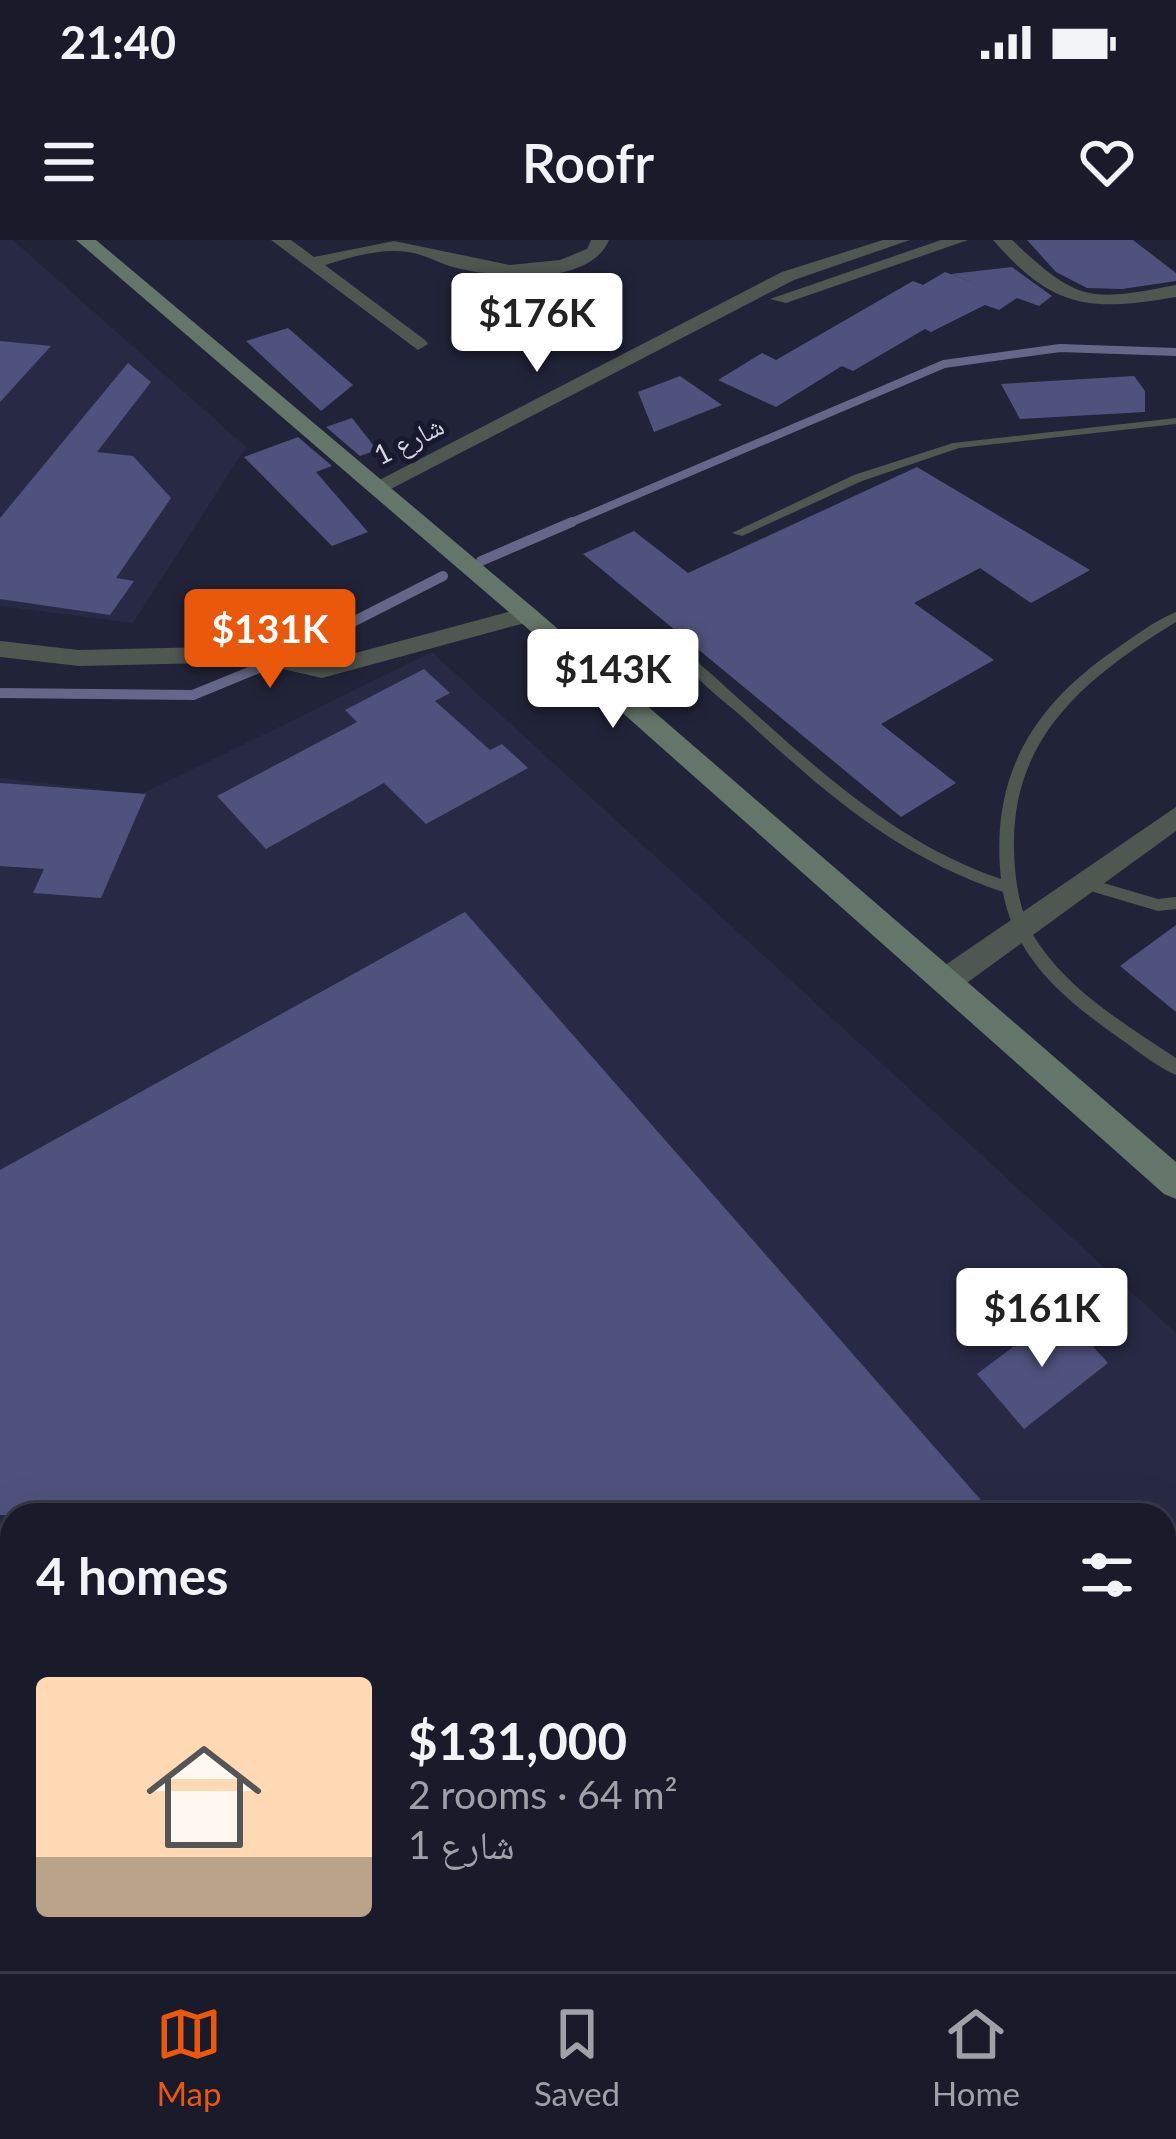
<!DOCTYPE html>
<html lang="en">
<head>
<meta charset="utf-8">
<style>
	body { margin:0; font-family:Lato,"Noto Naskh Arabic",sans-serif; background:#222332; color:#f1f3f6; height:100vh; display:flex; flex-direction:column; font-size:45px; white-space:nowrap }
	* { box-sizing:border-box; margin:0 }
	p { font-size:39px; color:#9fa1a8 }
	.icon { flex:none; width:66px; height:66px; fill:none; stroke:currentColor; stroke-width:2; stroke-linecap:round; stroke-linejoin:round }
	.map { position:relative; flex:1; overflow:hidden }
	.details { position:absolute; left:0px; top:1263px; width:1176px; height:468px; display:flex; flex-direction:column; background:#191a2a; border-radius:36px 36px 0 0; box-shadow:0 12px 48px #0002,0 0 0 3px #373847 }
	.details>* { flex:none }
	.price { position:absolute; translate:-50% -102px; padding:0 27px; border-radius:12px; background:#fff; color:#222; font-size:39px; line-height:78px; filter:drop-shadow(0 3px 6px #0008) }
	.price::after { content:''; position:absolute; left:50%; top:72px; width:36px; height:27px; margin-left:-18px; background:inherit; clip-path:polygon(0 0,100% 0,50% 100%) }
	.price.active { background:#ea580c; color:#fff }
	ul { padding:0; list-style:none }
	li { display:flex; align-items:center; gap:36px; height:300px; padding:0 36px }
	li span { display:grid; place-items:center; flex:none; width:336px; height:240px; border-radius:12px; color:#555 }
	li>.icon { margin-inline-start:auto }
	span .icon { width:144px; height:144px; fill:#fffc; stroke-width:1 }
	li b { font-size:51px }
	h2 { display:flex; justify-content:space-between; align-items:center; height:144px; padding:0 36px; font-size:51px }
	.status { display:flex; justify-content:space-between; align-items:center; height:84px; padding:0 60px; background:#191a2a; direction:ltr }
	.status svg { height:33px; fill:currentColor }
	header { display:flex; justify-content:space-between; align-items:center; height:156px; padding:0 36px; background:#191a2a; font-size:54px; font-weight:600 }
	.tabs { display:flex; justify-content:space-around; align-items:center; height:168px; border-top:3px solid #373847; background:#191a2a; font-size:33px; color:#9fa1a8 }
	.tabs a { display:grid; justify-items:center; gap:6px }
	.tabs .active { color:#ea580c }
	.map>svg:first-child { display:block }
	.built { fill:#282a45; fill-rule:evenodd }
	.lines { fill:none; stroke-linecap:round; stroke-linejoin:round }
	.stream-far1 { stroke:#656788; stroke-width:8 }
	.stream { stroke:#656788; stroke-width:10 }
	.building { fill:#4f527c }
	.service { fill:#4e5851; fill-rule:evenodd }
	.minor { fill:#4e5851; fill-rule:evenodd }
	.secondary { fill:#647569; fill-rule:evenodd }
	.labels { text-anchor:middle; stroke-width:10; stroke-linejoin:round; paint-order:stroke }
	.far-street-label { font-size:27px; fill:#d4d5e3; stroke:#18192d }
</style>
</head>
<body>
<div class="status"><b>21:40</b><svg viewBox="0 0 49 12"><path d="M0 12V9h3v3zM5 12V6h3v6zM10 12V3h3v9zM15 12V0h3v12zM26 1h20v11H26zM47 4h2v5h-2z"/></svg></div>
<header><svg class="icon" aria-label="menu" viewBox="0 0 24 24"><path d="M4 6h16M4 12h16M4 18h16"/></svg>Roofr<svg class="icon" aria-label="heart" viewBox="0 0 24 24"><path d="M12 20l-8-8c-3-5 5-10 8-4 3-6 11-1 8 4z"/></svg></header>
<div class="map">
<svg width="1176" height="1731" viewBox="0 0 1176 1731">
	<rect width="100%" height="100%" fill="#212338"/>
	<g class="built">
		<path d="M0,0h13l233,207 -113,176 -133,-17z"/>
		<path d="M432,412l744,681v638h-1176v-1193l142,16zM12,1275h1152v444h-1152z"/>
	</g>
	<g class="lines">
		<path class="stream-far1" d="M565,285l379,-161 116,-16 116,4"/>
		<g class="stream">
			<path d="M481,321l91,-39"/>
			<path d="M0,453l193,2 83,-34 167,-85"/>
		</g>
	</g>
	<g class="building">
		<path d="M1027,0h106l43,33v8l-54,8 -35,-1 -31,-16z"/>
		<path d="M1012,27l40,29 -13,10 -22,-8 -18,12 -14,-5 -54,27 -6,-3 -72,42 -11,-5 -66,41 -58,-27 44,-27 14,7 137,-79 10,4 22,-13 34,13 -28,-11z"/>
		<path d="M288,88l65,57 -32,26 -75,-70z"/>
		<path d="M0,101l51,5 -51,56z"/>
		<path d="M128,123l23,19 -54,70 36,4 38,42 -55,80 18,3 -24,34 -110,-16v-81z"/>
		<path d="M680,136l42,29 -68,27 -16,-40z"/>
		<path d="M1134,136l11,15v21l-125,7 -19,-35z"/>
		<path d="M352,178l25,32 -17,6 -34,-29z"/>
		<path d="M298,197l34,29 -16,6 52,60 -36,14 -88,-89z"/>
		<path d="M917,227l173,103 -59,33 -51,-35 -66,35 80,57 -113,64 75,59 -55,34 -318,-263 51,-23 54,42z"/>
		<path d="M424,429l26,24 -15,8 55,49 12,-6 26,24 -102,56 -42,-41 -118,66 -49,-53 140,-74 -12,-12z"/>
		<path d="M0,543l146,11 -45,104 -68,-5 11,-24 -44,-3z"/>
		<path d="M465,672l529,603h-994v-345z"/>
		<path d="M1176,685v87l-56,-46z"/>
		<path d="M1061,1071l47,52 -84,66 -47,-55z"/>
	</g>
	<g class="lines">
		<g class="service">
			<path d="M1176,178v6l-217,24 -97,33 -120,55 -10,-3 122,-58 99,-32z"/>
			<path d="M1176,372v10c-89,55 -165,114 -162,228 1,34 6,69 27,97 34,48 87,79 135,111v17c-19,-8 -37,-23 -54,-35 -54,-38 -107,-80 -119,-148 -104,-35 -173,-95 -253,-168 -22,-20 -48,-39 -68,-62l7,-4 5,1c95,82 185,179 307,220 -11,-101 30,-171 112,-228 20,-14 41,-30 63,-39z"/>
			<path d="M1083,637l75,22 18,-2v12l-18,2 -81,-24 -2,-4z"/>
		</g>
		<g class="minor">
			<path d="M271,0h20l23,17 80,-16 116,24 50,-5 27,-11 4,-9h18c-20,48 -115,38 -156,27 -15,-4 -29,-13 -45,-15 -27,-4 -57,5 -83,13l100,75 3,4 -10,6z"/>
			<path d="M883,0h27l-116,40 -411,213 -19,-5 418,-216z"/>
			<path d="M941,0h27l-182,63 -16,-4z"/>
			<path d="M993,0h19c66,62 76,62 164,45v12c-86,15 -123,12 -183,-57z"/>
			<path d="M527,367l9,3v10l-214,58 -70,-16 -173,4 -79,-9v-16l79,9 173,-4 70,16z"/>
			<path d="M1176,567v24l-219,159h-22l-4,-9 4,-9z"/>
		</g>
		<path class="secondary" d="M76,0h20l440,370 640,552v37l-12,-5 -646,-574z"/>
	</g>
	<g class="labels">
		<g class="far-street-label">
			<text transform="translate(409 201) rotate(-27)" y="9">شارع 1</text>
		</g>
	</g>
</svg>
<b class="price" style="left:537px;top:135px">$176K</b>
<b class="price active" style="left:270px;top:451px">$131K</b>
<b class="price" style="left:613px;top:491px">$143K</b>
<b class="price" style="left:1042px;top:1130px">$161K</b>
<section class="details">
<h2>4 homes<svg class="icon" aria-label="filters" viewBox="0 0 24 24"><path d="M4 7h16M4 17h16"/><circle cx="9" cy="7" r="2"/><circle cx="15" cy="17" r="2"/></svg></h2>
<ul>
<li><span style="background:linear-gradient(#ffd9b3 75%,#b9a48a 0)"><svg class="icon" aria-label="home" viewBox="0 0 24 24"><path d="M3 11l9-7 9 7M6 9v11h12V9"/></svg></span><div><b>$131,000</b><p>2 rooms · 64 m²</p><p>شارع 1</p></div></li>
</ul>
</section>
</div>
<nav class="tabs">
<a class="active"><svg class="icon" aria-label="map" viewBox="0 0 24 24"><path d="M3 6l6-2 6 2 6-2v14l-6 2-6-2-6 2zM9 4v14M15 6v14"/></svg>Map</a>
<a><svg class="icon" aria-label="saved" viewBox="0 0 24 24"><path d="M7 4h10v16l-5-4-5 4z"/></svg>Saved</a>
<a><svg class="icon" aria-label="home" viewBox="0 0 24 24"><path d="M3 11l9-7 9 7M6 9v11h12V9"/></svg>Home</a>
</nav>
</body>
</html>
